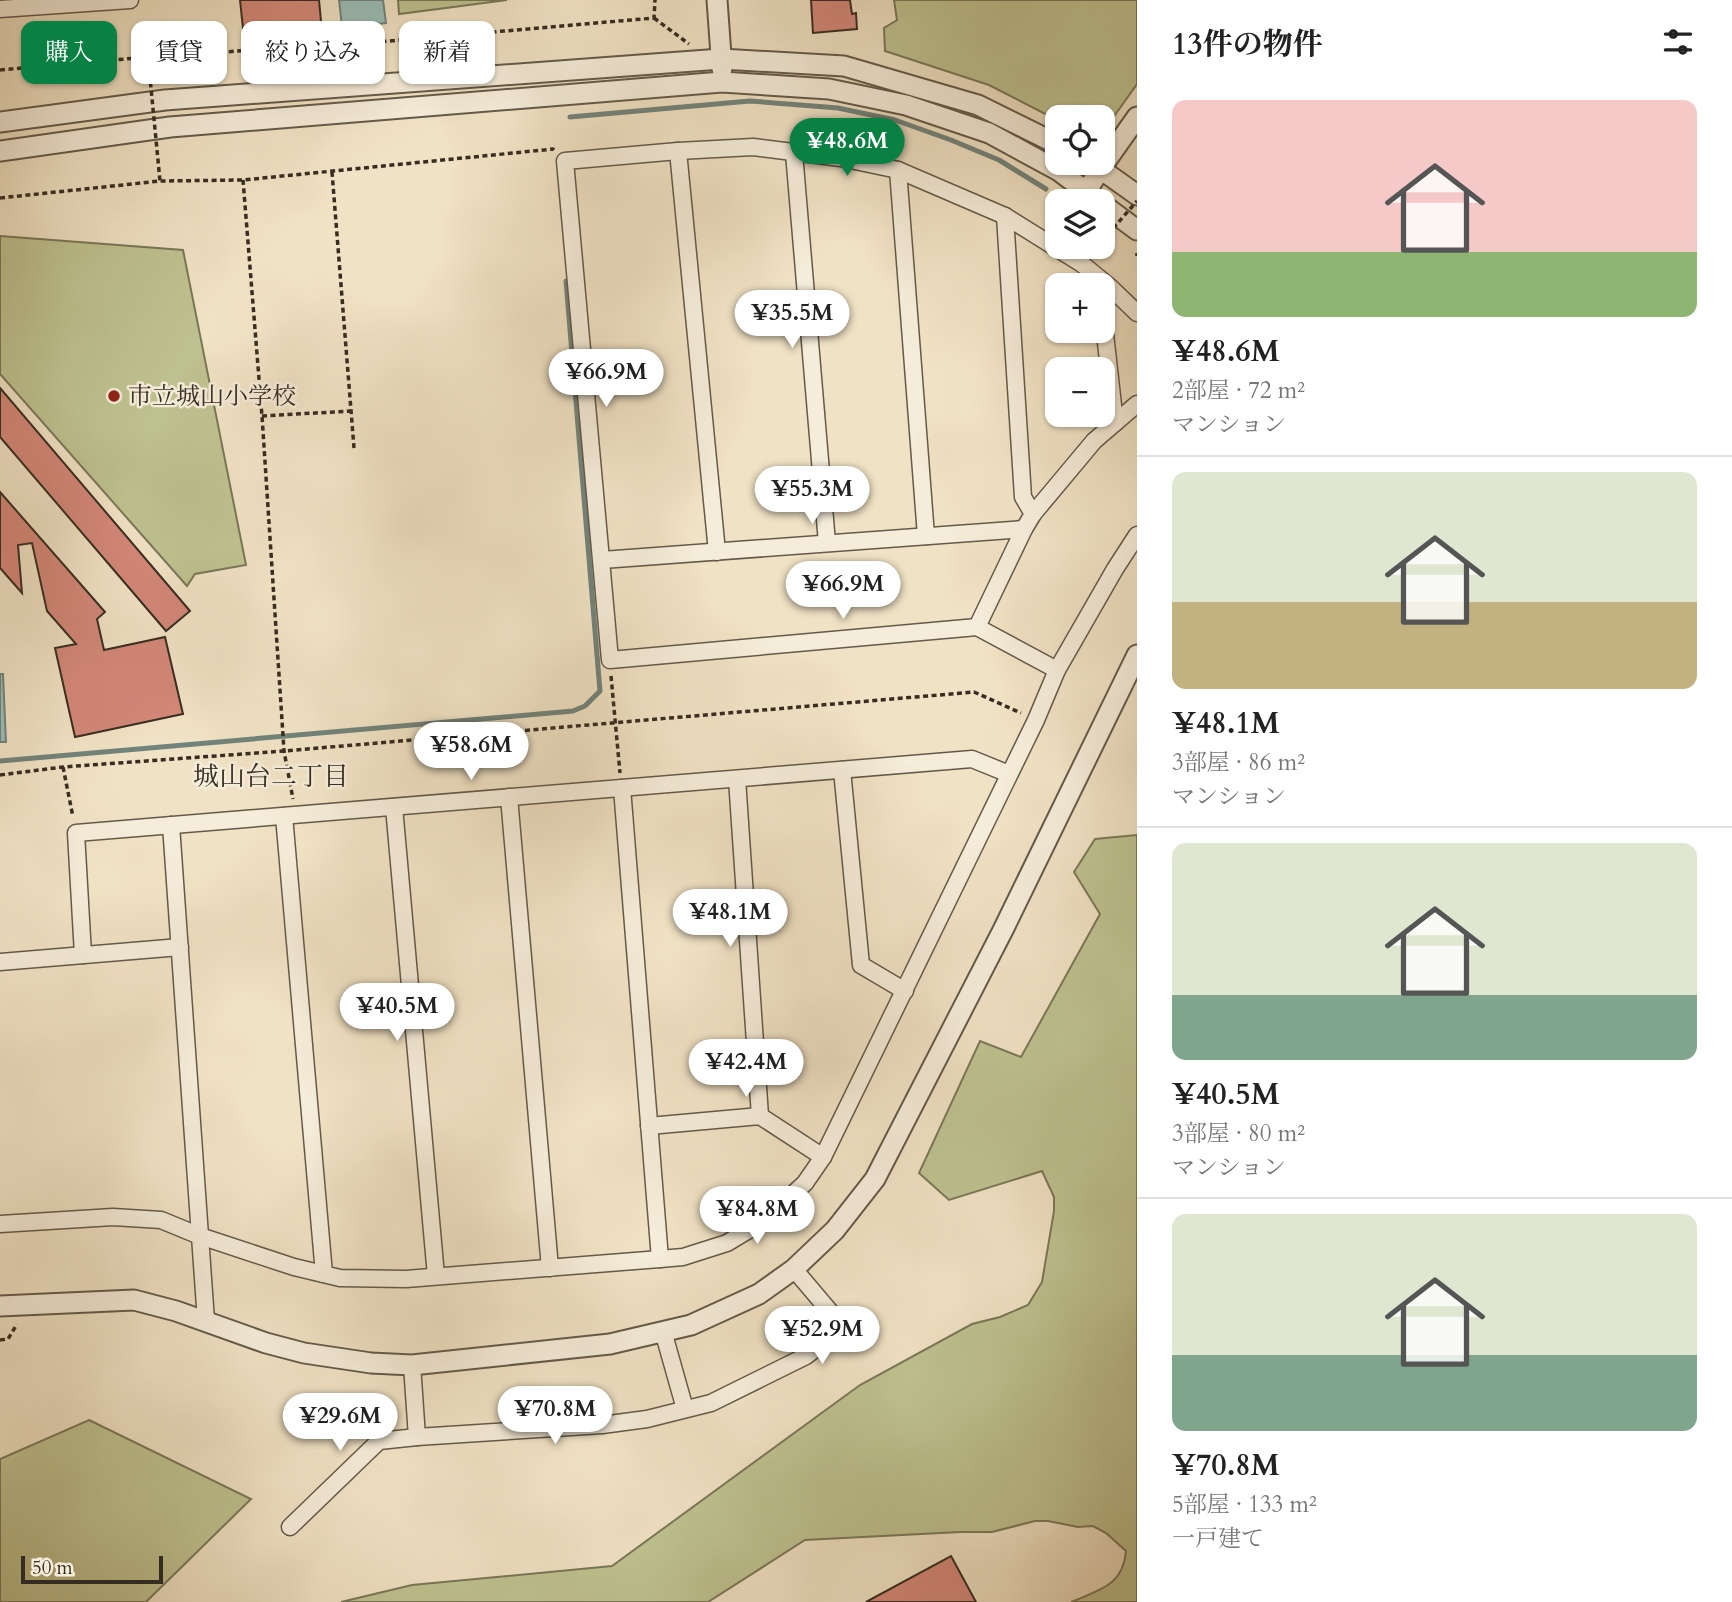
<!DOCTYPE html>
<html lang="ja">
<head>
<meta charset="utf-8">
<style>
	body { margin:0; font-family:Cardo,"Noto Serif JP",serif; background:#f2f2f2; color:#222; height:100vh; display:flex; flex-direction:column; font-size:26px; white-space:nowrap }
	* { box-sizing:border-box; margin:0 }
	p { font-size:23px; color:#767676 }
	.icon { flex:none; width:38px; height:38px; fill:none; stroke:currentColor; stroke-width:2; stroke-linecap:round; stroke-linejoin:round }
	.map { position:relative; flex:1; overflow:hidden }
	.panel { display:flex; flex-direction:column; background:#fff; width:595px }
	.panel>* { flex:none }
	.banner { position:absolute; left:21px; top:21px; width:665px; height:63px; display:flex; gap:14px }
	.buttons { position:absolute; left:1045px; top:105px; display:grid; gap:14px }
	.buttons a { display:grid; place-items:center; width:70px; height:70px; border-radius:14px; background:#fff; box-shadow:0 2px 5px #0004; font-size:35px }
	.scale { position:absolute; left:21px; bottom:18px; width:142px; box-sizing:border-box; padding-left:7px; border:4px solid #362d22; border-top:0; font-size:19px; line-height:24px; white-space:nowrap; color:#362d22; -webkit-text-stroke:5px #f5ecd9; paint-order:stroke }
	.price { position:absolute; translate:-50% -60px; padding:0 16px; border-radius:24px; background:#fff; color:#222; font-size:23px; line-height:46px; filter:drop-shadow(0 2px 4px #0008) }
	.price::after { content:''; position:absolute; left:50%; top:42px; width:21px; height:16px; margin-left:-10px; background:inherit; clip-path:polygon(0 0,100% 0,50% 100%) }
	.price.current { background:#0b8043; color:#fff }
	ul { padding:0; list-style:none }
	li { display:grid; align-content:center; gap:14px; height:371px; padding:0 35px }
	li+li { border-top:2px solid #e0e0e0 }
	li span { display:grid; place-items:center; height:217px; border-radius:14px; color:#555 }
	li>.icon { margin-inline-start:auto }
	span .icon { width:126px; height:126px; fill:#fffc; stroke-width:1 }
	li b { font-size:30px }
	h2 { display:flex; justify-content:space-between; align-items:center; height:84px; padding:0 35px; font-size:30px }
	.tag { padding:0 24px; border-radius:14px; background:#fff; box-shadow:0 2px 5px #0004; font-size:24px; line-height:63px }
	.tag.current { background:#0b8043; color:#fff }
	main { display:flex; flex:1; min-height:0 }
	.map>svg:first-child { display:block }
	.green { fill:#bec290; stroke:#7a7859; stroke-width:2 }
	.water { fill:#9abdb7; stroke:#72837b; stroke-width:2 }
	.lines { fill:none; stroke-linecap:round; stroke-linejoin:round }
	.stream { stroke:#72837b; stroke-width:5 }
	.building { fill:#d38778; stroke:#362d22; stroke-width:2 }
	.minor-casing { stroke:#645a4a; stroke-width:19 }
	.tertiary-casing { stroke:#645a4a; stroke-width:23 }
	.path { stroke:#362d22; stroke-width:3.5; stroke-dasharray:5 3.5; stroke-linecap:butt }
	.minor { stroke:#f5ecd9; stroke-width:16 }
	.tertiary { stroke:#f5ecd9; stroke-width:19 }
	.path-bridge { stroke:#362d22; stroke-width:3.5; stroke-dasharray:5 3.5; stroke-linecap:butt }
	.poi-dot { fill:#8f2418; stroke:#f5ecd9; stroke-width:2.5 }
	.labels { text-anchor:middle; stroke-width:5; stroke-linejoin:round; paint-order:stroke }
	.poi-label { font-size:24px; fill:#362d22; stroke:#f5ecd9; text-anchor:start }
	.neighbourhood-label { font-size:26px; fill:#362d22; stroke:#f5ecd9 }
</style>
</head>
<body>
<main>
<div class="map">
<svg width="1137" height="1602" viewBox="0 0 1137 1602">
	<rect width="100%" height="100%" fill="#f0e2c4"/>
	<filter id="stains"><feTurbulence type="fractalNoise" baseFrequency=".00286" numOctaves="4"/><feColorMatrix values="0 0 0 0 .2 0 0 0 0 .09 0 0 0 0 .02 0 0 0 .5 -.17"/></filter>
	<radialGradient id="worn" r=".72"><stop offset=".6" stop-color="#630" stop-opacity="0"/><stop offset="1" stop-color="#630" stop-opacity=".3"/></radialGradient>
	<g class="green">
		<path d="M398,0h109l-108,14z"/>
		<path d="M894,0h243v84l-32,45h-2l-1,-12h-45v3l-68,-35 -104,-34 -1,-23 13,-8z"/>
		<path d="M0,236l183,14 63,315 -51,9 -8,12 -187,-212z"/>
		<path d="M1137,835v767h-66c28,-12 52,-16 55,-51l-20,-18 -13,-7 -15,1 -30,-6h-13l-43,11h-32l-155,8 -97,62h-367l71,-17 200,-19 248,-181 112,-61 28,-7 28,-12 14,-23 12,-71v-14l-12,-26 -93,29 -30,-27 61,-132 41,16 79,-143 -26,-42 21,-33z"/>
		<path d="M89,1420l162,79 -105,103h-146v-143z"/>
	</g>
	<g class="water">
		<path d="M339,0h44l3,23 -44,4z"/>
		<path d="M0,674h3l3,68h-6z"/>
	</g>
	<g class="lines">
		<g class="stream">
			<path d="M570,117l180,-16 88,7 57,12 56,20 48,20 47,29"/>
			<path d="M0,761l573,-50 12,-5 15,-15 -34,-410"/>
		</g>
	</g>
	<g class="building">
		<path d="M240,0h79l3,32 -78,6z"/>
		<path d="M811,0h39l2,14 4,-1 1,16 -44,4z"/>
		<path d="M0,388l190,223 -24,20 -166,-194z"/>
		<path d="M0,492l105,120 -8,7 7,31 61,-13 18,77 -108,23 -20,-89 21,-4 -29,-33 -15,-68 -14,2 4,48 -22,-25z"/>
		<path d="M951,1556l25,46h-110z"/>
	</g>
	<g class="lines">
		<g class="minor-casing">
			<g id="minor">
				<path d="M0,9l130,-9"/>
				<path d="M678,151l39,401"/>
				<path d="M794,153l33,390"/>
				<path d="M898,170l28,366"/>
				<path d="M1005,216l18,281 10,17"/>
				<path d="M1102,307l13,116"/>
				<path d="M602,560l422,-31"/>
				<path d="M977,627l47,-98 9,-15 61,-73 43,-37"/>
				<path d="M1057,670l-80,-43 -367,33 -45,-499 113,-10 75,-4 88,11 57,12 107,46 77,48 28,23 27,26"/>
				<path d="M842,770l19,195 44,26"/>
				<path d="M737,779l23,337"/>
				<path d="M622,788l38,471"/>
				<path d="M509,797l41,471"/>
				<path d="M394,807l42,469"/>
				<path d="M284,816l40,458"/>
				<path d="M171,825l35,496"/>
				<path d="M83,955l-7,-122 896,-74 37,15"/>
				<path d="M0,962l180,-15"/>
				<path d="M649,1126l111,-10 63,41"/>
				<path d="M0,1224l113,-7 48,3 39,16 94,31 46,11 66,1 254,-20 23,-2 44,-14 38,-23 40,-37 18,-26 213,-437 21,-50 58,-101 22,-34"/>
				<path d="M663,1331l22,78"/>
				<path d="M412,1365l5,72"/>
				<path d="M290,1527l89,-86 38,-4 185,-12 45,-6 64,-16 95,-47 37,-29 -49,-58"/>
			</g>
		</g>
		<g class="tertiary-casing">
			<g id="tertiary">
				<path d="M717,0l5,69"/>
				<path d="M0,122l165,-22 556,-41 123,7 134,39 79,39"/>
				<path d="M0,151l170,-24 552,-45 107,7 77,16 83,28 70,38 40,30"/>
				<path d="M1092,163l45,32"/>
				<path d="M1086,192l15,-24 36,-51"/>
				<path d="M1102,204l35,26"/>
				<path d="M0,1306l134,-6 42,11 90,32 38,10 67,10 41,2 198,-21 81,-19 68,-31 35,-25 41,-39 40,-51 128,-249 134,-275"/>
			</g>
		</g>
		<g class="path">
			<path d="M654,18l35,26"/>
			<path d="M0,70l148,-13 241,-16 265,-23 1,-18"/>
			<path d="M332,172l22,276"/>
			<path d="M243,180l19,236 22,335 9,48"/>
			<path d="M0,198l160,-17 83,-1 310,-31 1,1"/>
			<path d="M1137,253v3"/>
			<path d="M262,416l89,-5"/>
			<path d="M611,676l9,97"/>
			<path d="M63,767l10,50"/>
			<path d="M0,775l63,-8 221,-16 690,-59 47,21"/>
			<path d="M0,1340l8,-1 9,-15"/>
		</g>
		<use href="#minor" class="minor"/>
		<use href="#tertiary" class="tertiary"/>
		<g class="path-bridge">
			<path d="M148,57l12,124"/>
			<path d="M1102,241l35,-40"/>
		</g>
	</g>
	<circle class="poi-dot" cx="114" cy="396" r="7"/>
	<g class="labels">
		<g class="poi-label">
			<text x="128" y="404">市立城山小学校</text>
		</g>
		<g class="neighbourhood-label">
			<text x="271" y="785">城山台二丁目</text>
		</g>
	</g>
	<rect width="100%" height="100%" filter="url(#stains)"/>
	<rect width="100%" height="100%" fill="url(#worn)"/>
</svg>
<div class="buttons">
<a><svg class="icon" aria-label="locate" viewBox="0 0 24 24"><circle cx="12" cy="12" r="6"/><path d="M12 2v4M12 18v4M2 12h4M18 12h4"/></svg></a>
<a><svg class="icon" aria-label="layers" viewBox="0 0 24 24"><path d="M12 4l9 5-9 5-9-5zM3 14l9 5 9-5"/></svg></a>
<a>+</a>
<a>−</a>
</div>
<div class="scale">50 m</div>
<b class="price current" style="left:847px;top:178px">¥48.6M</b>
<b class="price" style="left:792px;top:350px">¥35.5M</b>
<b class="price" style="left:606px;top:409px">¥66.9M</b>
<b class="price" style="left:812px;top:526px">¥55.3M</b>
<b class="price" style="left:843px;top:621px">¥66.9M</b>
<b class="price" style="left:471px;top:782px">¥58.6M</b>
<b class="price" style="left:730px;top:949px">¥48.1M</b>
<b class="price" style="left:397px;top:1043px">¥40.5M</b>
<b class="price" style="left:746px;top:1099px">¥42.4M</b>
<b class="price" style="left:757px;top:1246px">¥84.8M</b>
<b class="price" style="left:822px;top:1366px">¥52.9M</b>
<b class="price" style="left:555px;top:1446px">¥70.8M</b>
<b class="price" style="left:340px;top:1453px">¥29.6M</b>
<div class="banner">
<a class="tag current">購入</a>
<a class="tag">賃貸</a>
<a class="tag">絞り込み</a>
<a class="tag">新着</a>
</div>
</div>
<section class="panel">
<h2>13件の物件<svg class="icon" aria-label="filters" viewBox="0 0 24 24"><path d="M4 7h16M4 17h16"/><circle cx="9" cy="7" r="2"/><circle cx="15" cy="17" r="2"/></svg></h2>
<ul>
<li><span style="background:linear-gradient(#f6c9c9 70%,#8fb573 0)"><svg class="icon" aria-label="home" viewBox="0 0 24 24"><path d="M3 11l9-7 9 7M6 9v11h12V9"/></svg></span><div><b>¥48.6M</b><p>2部屋 · 72 m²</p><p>マンション</p></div></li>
<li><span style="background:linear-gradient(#dfe7d0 60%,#c2b280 0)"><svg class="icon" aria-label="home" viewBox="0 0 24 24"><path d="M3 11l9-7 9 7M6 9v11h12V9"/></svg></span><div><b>¥48.1M</b><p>3部屋 · 86 m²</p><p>マンション</p></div></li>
<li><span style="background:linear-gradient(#dfe7d0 70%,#7fa58c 0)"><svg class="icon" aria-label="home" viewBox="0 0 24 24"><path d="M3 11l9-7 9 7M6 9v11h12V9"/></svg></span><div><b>¥40.5M</b><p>3部屋 · 80 m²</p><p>マンション</p></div></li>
<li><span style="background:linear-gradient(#dfe7d0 65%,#7fa58c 0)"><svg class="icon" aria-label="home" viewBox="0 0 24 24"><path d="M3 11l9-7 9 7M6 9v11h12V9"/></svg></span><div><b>¥70.8M</b><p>5部屋 · 133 m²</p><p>一戸建て</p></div></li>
</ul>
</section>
</main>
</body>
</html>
